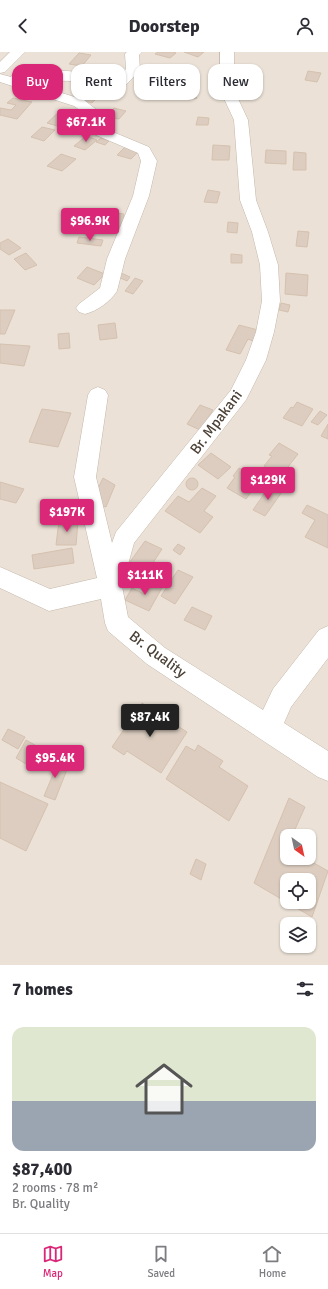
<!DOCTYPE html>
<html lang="en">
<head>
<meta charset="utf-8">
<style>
	body { margin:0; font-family:Signika,sans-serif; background:#f2f2f3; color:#2b2b33; height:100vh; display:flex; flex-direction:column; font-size:15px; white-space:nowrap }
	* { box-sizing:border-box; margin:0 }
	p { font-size:13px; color:#7c7c81 }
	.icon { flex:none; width:22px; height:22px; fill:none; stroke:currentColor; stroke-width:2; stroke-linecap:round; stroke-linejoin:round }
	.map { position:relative; height:913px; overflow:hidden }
	.sheet { display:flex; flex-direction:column; background:#fff; flex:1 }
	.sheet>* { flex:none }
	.top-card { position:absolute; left:12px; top:12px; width:304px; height:36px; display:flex; gap:8px }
	.needle { width:26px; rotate:147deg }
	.buttons { position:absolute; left:280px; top:777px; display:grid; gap:8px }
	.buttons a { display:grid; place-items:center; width:36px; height:36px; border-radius:8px; background:#fff; box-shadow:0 1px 3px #0004; font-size:20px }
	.price { position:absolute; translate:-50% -34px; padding:0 9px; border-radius:4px; background:#db2777; color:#fff; font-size:13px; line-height:26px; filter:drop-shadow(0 1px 2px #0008) }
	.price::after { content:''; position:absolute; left:50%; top:24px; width:12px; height:9px; margin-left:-6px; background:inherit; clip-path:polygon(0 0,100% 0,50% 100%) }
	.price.active { background:#222; color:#fff }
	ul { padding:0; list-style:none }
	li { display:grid; align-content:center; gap:8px; height:212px; padding:0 12px }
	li+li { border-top:1px solid #e1e1e2 }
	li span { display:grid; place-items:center; height:124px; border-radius:12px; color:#555 }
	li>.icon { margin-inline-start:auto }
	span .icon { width:72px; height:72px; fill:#fffc; stroke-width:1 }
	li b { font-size:17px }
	h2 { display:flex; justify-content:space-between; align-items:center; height:48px; padding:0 12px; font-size:17px }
	.tag { padding:0 14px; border-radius:12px; background:#fff; box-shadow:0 1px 3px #0004; font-size:14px; line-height:36px }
	.tag.active { background:#db2777; color:#fff }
	header { display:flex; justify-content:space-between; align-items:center; height:52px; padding:0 12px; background:#fff; font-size:18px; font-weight:700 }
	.dock { display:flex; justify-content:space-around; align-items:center; height:56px; border-top:1px solid #e1e1e2; background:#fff; font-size:11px; color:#7c7c81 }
	.dock a { display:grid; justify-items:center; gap:2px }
	.dock .active { color:#db2777 }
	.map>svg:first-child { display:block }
	.residential { fill:#ebe1d6; fill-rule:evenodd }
	.building { fill:#dccdc0; stroke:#d5c1af; fill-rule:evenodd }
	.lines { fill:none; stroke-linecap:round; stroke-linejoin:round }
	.minor-casing { stroke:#c3b7aa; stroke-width:1 }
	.minor { fill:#fff; fill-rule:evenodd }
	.labels { text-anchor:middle; stroke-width:3.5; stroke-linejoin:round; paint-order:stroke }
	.street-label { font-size:15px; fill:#4b4036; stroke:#fff }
</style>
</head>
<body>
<header><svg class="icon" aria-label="back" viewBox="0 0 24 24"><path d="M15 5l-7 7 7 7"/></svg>Doorstep<svg class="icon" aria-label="person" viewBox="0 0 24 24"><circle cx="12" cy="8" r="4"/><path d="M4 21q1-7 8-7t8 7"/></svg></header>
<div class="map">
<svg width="328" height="913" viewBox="0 0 328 913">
	<rect width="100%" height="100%" fill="#f6f0e9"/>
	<path class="residential" d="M0,0h328v913h-328zM287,784h22v22h-22zM287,828h22v22h-22zM287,872h22v22h-22z"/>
	<g class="building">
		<path d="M158,0h14l4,1 -6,5 -15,-4z"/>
		<path d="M184,0h20l-6,5z"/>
		<path d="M79,1l12,2 -9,11 -13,-2z"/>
		<path d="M308,19l13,2 -4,9 -12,-2z"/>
		<path d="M180,26l5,3 -8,5 -6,-3z"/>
		<path d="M88,36l14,4 -10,11 -15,-4z"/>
		<path d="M192,40l5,6 -9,2 -5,-6z"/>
		<path d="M13,46l19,4 -15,17 -17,-4v-7l11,2 5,-5 -9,-2z"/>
		<path d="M114,56l12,3 -7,8 -12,-2z"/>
		<path d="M59,60l14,4 -12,11 -14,-4z"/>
		<path d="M198,65l11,1 -1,7h-12z"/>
		<path d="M42,75l13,3 -11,11 -13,-4z"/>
		<path d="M86,84l11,4 -12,10 -11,-4z"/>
		<path d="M101,86l8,3 -4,4 -9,-3z"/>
		<path d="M213,93l17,1 -1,14h-17z"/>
		<path d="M126,94l13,5 -8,8 -14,-4z"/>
		<path d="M266,98l20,1v13l-21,-1z"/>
		<path d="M294,100l12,1v17h-13z"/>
		<path d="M61,102l15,5 -14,12 -15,-5z"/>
		<path d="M208,138l12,2 -3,11 -13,-1z"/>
		<path d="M115,161l9,1 -1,4h3l-2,9 -12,-1z"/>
		<path d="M228,170l10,1 -1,10 -10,-1z"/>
		<path d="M298,179l11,1 -2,15 -11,-1z"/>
		<path d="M79,185l24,3 -2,6 -24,-3z"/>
		<path d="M8,187l13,9 -12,7 -9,-6v-6z"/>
		<path d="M26,201l11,12 -12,5 -11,-11z"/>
		<path d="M231,202l11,1v8h-11z"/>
		<path d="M87,215l18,7 -11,11 -17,-7z"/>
		<path d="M119,220l11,5 -3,4 -11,-5z"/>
		<path d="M286,221l22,2 -1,21 -22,-2z"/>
		<path d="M135,226l8,3 -10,13 -8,-3z"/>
		<path d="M281,251l9,2 -2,7 -9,-2z"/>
		<path d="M0,258h15l-10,24h-5z"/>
		<path d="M115,271l2,15 -17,2 -2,-15z"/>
		<path d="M239,273l19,5 -5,11 -5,-2 -8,15 -14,-4z"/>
		<path d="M69,281l1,15 -11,1 -1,-15z"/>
		<path d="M0,292l30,2 -6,20 -24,-3z"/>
		<path d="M297,350l16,7 -11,17 -19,-8 8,-11 2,1z"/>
		<path d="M200,353l13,5 -13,20 -13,-6z"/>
		<path d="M42,357l29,4 -13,34 -29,-5z"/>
		<path d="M320,359l7,4 -9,10 -7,-3z"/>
		<path d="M328,372v15l-7,-3z"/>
		<path d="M279,391l19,11 -17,22 -17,-10 8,-10 -3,-1z"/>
		<path d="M211,401l20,14 -13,12 -20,-14z"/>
		<path d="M239,416l21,12 -14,19 -19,-11 8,-11 -2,-1z"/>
		<path d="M103,426l12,7 -9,22 -15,-4z"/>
		<circle cx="192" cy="432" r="6"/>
		<path d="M0,430l24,7 -8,14 -16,-4z"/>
		<path d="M270,433l12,7 -17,24 -12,-6z"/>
		<path d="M202,436l14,8 -12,15 9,6 -13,16 -35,-22 13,-15 11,6z"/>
		<path d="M307,453l21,10v33l-23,-11 10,-17 -13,-7z"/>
		<path d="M59,469h19l-2,24h-20z"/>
		<path d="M145,489l17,8 -17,26 -18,-9z"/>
		<path d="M178,492l7,4 -5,7 -7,-5z"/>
		<path d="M72,496l2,15 -40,6 -2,-14z"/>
		<path d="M178,518l15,7 -18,27 -14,-8z"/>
		<path d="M152,529l11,5 -14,25 -24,-11 7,-12 12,6z"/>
		<path d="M192,555l20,9 -7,14 -21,-10z"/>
		<path d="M142,651l45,29 -26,41 -34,-22 -3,4 -12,-8z"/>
		<path d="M8,677l17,8 -7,12 -16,-9z"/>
		<path d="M26,688l16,9 -11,18 -15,-9z"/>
		<path d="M198,693l25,16 -4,6 29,19 -19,35 -63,-42 20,-33 9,5z"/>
		<path d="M50,708l18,7 -13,33 -11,-4 10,-24 -8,-3z"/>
		<path d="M0,730l48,22 -22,47 -26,-13z"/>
		<path d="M289,746l16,9 -13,29h-5v22h18l23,13 -16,46 -58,-34zM287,828h22v22h-22z"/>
		<path d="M196,807l10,5 -5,16 -11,-6z"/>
	</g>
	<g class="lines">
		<g class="minor-casing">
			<g id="minor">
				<path d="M10,0h15l-20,20 -5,1v-11z"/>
				<path d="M127,0h15l-3,3 1,15 -14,15 -5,1 -47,-5 -53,-1 63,20 18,14 -1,13 48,20 8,14 -8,35 -24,63 -8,32c-7,11 -20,20 -32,23l-6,-2 -3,-4 3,-4 21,-16 7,-29 26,-63 8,-35 -3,-8 -49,-21 -2,-3 1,-13 -14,-10 -74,-24v-8l11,3 2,-3c27,-7 77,-2 105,3l8,-8 -1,-15z"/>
				<path d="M220,0h14v38l14,30 8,80 12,32 10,33 2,36 -6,31 -8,28 -20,40 -112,143 -12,43 6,31 37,31 98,62 10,-21 46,-59 9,-4v32l-37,49 -7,16 44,28v30l-10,-4 -171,-113 -39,-33 -3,-8 -4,-24 -52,12 -49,-23v-21l50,22 47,-11 -23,-101 14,-82 3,-5 7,-3 7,3 3,5 -12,82 16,66 4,-11 115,-142 15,-30 10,-28 6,-31 -2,-36 -8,-33 -12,-32 -6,-80 -14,-30z"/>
			</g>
		</g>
		<use href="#minor" class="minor"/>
	</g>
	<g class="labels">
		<g class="street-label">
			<text transform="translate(216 370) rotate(-53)" y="5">Br. Mpakani</text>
			<text transform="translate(158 602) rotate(37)" y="5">Br. Quality</text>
		</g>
	</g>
</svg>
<div class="buttons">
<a><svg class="needle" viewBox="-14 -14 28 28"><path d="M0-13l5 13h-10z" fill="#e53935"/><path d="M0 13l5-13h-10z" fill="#7c7c81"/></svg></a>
<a><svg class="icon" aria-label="locate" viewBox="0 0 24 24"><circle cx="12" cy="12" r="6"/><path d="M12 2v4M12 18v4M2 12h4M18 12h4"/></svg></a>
<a><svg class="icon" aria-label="layers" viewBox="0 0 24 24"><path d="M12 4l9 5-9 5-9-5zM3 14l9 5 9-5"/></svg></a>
</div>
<b class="price" style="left:86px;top:91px">$67.1K</b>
<b class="price" style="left:90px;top:190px">$96.9K</b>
<b class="price" style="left:268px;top:449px">$129K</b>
<b class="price" style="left:67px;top:481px">$197K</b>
<b class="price" style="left:145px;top:544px">$111K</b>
<b class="price active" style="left:150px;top:686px">$87.4K</b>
<b class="price" style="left:55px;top:727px">$95.4K</b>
<div class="top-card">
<a class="tag active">Buy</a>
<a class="tag">Rent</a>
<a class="tag">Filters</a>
<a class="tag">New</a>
</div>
</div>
<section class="sheet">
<h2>7 homes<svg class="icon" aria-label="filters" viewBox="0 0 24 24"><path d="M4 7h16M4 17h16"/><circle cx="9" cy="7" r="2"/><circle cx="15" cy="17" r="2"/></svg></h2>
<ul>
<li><span style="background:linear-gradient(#dfe7d0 60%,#9aa5b1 0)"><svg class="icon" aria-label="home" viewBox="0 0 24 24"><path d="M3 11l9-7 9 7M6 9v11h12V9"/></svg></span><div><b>$87,400</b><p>2 rooms · 78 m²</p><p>Br. Quality</p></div></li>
</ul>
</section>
<nav class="dock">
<a class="active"><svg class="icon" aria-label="map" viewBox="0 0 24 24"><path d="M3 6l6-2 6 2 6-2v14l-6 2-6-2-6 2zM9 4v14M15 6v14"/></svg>Map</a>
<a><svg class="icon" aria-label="saved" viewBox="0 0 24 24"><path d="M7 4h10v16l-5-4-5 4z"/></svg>Saved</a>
<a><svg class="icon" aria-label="home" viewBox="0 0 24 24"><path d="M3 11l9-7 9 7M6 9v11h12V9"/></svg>Home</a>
</nav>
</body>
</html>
